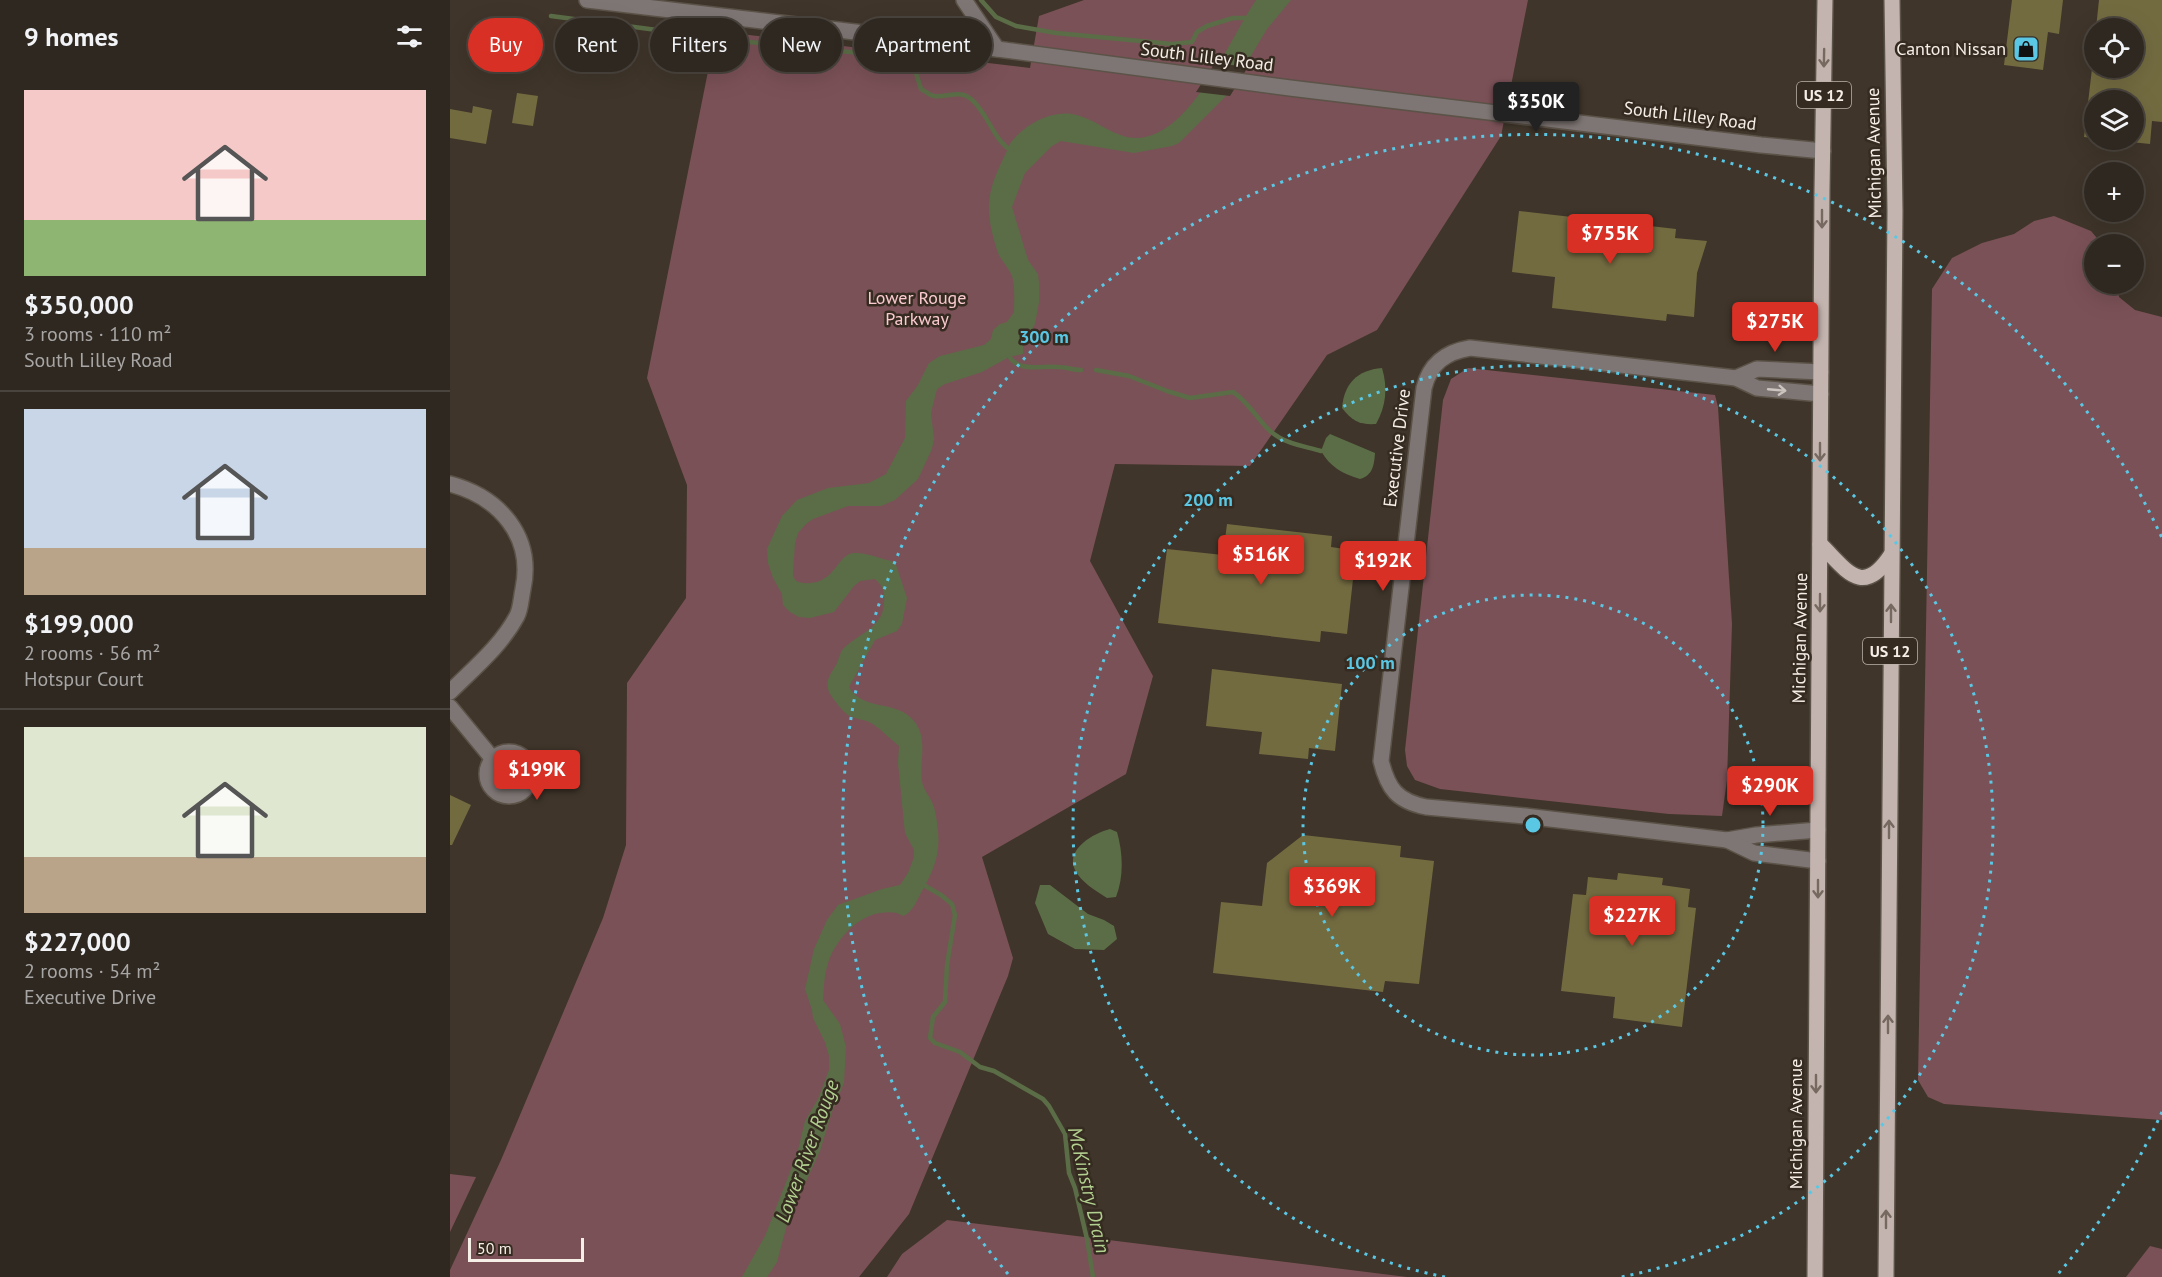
<!DOCTYPE html>
<html lang="en">
<head>
<meta charset="utf-8">
<style>
	body { margin:0; font-family:"PT Sans",sans-serif; background:#373029; color:#f1f3f6; height:100vh; display:flex; flex-direction:column; font-size:22px; white-space:nowrap }
	* { box-sizing:border-box; margin:0 }
	p { font-size:20px; color:#a7a6a5 }
	.icon { flex:none; width:33px; height:33px; fill:none; stroke:currentColor; stroke-width:2; stroke-linecap:round; stroke-linejoin:round }
	.map { position:relative; flex:1; overflow:hidden }
	.details { display:flex; flex-direction:column; background:#2f2820; width:450px }
	.details>* { flex:none }
	.hud { position:absolute; left:18px; top:18px; width:570px; height:54px; display:flex; gap:12px }
	.buttons { position:absolute; left:1634px; top:18px; display:grid; gap:12px }
	.buttons a { display:grid; place-items:center; width:60px; height:60px; border-radius:50%; background:#2f2820; box-shadow:0 6px 24px #0002,0 0 0 2px #4a443e; font-size:30px }
	.scale { position:absolute; left:18px; bottom:15px; width:116px; box-sizing:border-box; padding-left:6px; border:3px solid #f6efe8; border-top:0; font-size:16px; line-height:21px; white-space:nowrap; color:#f6efe8; -webkit-text-stroke:4px #352b20; paint-order:stroke }
	.price { position:absolute; translate:-50% -51px; padding:0 14px; border-radius:6px; background:#d93025; color:#fff; font-size:20px; line-height:39px; filter:drop-shadow(0 2px 3px #0008) }
	.price::after { content:''; position:absolute; left:50%; top:36px; width:18px; height:14px; margin-left:-9px; background:inherit; clip-path:polygon(0 0,100% 0,50% 100%) }
	.price.on { background:#222; color:#fff }
	ul { padding:0; list-style:none }
	li { display:grid; align-content:center; gap:12px; height:318px; padding:0 24px }
	li+li { border-top:2px solid #4a443e }
	li span { display:grid; place-items:center; height:186px; border-radius:0px; color:#555 }
	li>.icon { margin-inline-start:auto }
	span .icon { width:108px; height:108px; fill:#fffc; stroke-width:1 }
	li b { font-size:26px }
	h2 { display:flex; justify-content:space-between; align-items:center; height:72px; padding:0 24px; font-size:26px }
	.chip { padding:0 21px; border-radius:27px; background:#2f2820; box-shadow:0 6px 24px #0002,0 0 0 2px #4a443e; font-size:21px; line-height:54px }
	.chip.on { background:#d93025; color:#fff }
	main { display:flex; flex:1; min-height:0 }
	.map>svg:first-child { display:block }
	.green { fill:#7a5157 }
	.water { fill:#5b6d47 }
	.pier { fill:#3f352a }
	.lines { fill:none; stroke-linecap:round; stroke-linejoin:round }
	.stream { stroke:#5b6d47; stroke-width:4.5 }
	.building { fill:#736b40 }
	.minor-casing { stroke:#5c5348; stroke-width:18 }
	.major-casing { stroke:#5c5348; stroke-width:18 }
	.minor { stroke:#7e7674; stroke-width:15 }
	.major { stroke:#c4b4af; stroke-width:15 }
	.oneway { stroke:#756960 }
	.oneway2 { stroke:#ccc5bf }
	.ring { fill:none; stroke:#5ac8e5; stroke-width:3; stroke-dasharray:3 6 }
	.labels { text-anchor:middle; stroke-width:5; stroke-linejoin:round; paint-order:stroke }
	.shield { fill:#352b20; stroke:#bcb4ac; stroke-width:1.5 }
	.shield-label { font-size:16px; font-weight:bold; fill:#f6efe8 }
	.poi-label { font-size:18px; fill:#f6efe8; stroke:#352b20; text-anchor:end }
	.street-label { font-size:18px; fill:#f6efe8; stroke:#352b20 }
	.park-label { font-size:18px; fill:#fbcbd1; stroke:#352b20 }
	.water-label { font-size:20px; font-style:italic; fill:#b2d090; stroke:#352b20 }
	.centre { fill:#5ac8e5; stroke:#352b20; stroke-width:3 }
	.ring-label { font-size:18px; text-anchor:middle; font-weight:bold; fill:#5ac8e5; stroke:#352b20; stroke-width:5; stroke-linejoin:round; paint-order:stroke }
</style>
</head>
<body>
<main>
<section class="details">
<h2>9 homes<svg class="icon" aria-label="filters" viewBox="0 0 24 24"><path d="M4 7h16M4 17h16"/><circle cx="9" cy="7" r="2"/><circle cx="15" cy="17" r="2"/></svg></h2>
<ul>
<li><span style="background:linear-gradient(#f6c9c9 70%,#8fb573 0)"><svg class="icon" aria-label="home" viewBox="0 0 24 24"><path d="M3 11l9-7 9 7M6 9v11h12V9"/></svg></span><div><b>$350,000</b><p>3 rooms · 110 m²</p><p>South Lilley Road</p></div></li>
<li><span style="background:linear-gradient(#c9d6e8 75%,#b9a48a 0)"><svg class="icon" aria-label="home" viewBox="0 0 24 24"><path d="M3 11l9-7 9 7M6 9v11h12V9"/></svg></span><div><b>$199,000</b><p>2 rooms · 56 m²</p><p>Hotspur Court</p></div></li>
<li><span style="background:linear-gradient(#dfe7d0 70%,#b9a48a 0)"><svg class="icon" aria-label="home" viewBox="0 0 24 24"><path d="M3 11l9-7 9 7M6 9v11h12V9"/></svg></span><div><b>$227,000</b><p>2 rooms · 54 m²</p><p>Executive Drive</p></div></li>
</ul>
</section>
<div class="map">
<svg width="1712" height="1277" viewBox="0 0 1712 1277">
	<rect width="100%" height="100%" fill="#3f352a"/>
	<g class="green">
		<path d="M634,0h444l-27,136 -124,194 -50,25 -77,111 -135,-2 -25,97 63,115 -27,98 -144,83 31,101 -5,18 -99,238 -50,63h-409v-7l51,-110 102,-242 23,-73 1,-162 59,-85 1,-113 -40,-107 69,-347 314,37 9,-52z"/>
		<path d="M1604,216l37,15 11,13h-8v40h24l1,13 16,13 27,7v803l-218,-16 -16,-7 -10,-17 14,-791 20,-31 30,-15 32,-9 20,-13z"/>
		<path d="M1018,368l247,27 3,12 14,217 -5,156 -5,36 -53,-2 -229,-25 -25,-9 -8,-14 -2,-16 38,-350 8,-21z"/>
		<path d="M0,1174l26,3 -26,55z"/>
		<path d="M497,1220l460,57h-520l15,-23z"/>
		<path d="M1700,1246l12,3v28h-36z"/>
	</g>
	<g class="water">
		<path d="M806,0h35l-24,29 -39,65 -49,49 -7,3 -38,7 -73,-12 -9,5 -27,27 -13,34 16,53 10,14 1,9v19l-4,22 -12,22v8l-14,3 -27,15 -37,12 -8,5 -6,24 3,26 -2,10 -14,30 -23,21 -14,6h-33l-35,13 -7,5 -8,9 -3,10 -2,32c2,6 4,7 10,8 33,3 33,-29 51,-30 11,-1 27,6 38,8l4,4 11,33 -5,26 -5,7 -22,9 -26,47c13,24 47,13 64,33 16,18 6,40 9,62 2,9 9,16 12,25 8,35 6,53 -12,84 -5,9 -9,21 -19,25 -7,-5 -15,-4 -23,-3 -24,3 -48,31 -53,54 -3,10 -3,22 -4,33l17,24 6,23 -2,36 -12,29 -12,39 -32,70 -11,41 -10,15h-25l23,-41 32,-82 8,-33 13,-22 11,-29v-14l-4,-14 -12,-24 -1,-8 -7,-21 9,-40 13,-29 11,-15 44,-16 18,-4 8,-12 6,-16v-7l-9,-17 -7,-70 1,-17c-9,-7 -16,-15 -25,-21 -7,-6 -18,-5 -26,-10 -5,-3 -14,-15 -18,-21 -6,-12 0,-19 6,-29 3,-5 3,-11 7,-16 16,-16 40,-21 41,-46 1,-11 -1,-17 -9,-24l-15,2 -6,5 -20,26 -24,6 -11,-1 -9,-5 -7,-7 -1,-11 -9,-16 -5,-15 -1,-14 15,-33 15,-16 31,-12 41,-5 17,-9 19,-36 1,-37 12,-16 11,-22 11,-7 44,-11 7,-6 2,-9 7,-6 7,-2 7,-10c0,-10 1,-21 -1,-32 -1,-9 -11,-18 -15,-27 -5,-15 -10,-34 -9,-49 1,-19 9,-34 17,-51 2,-4 3,-9 6,-12 14,-17 38,-30 60,-27 30,5 50,36 85,19 43,-20 73,-94 99,-133z"/>
		<path d="M932,368c6,20 4,38 -6,56 -16,1 -24,-3 -34,-16 2,-24 15,-38 40,-40z"/>
		<path d="M880,434l45,19c-1,12 -2,22 -15,26 -17,-5 -30,-12 -39,-28l5,-13z"/>
		<path d="M660,829l7,3c6,21 7,45 -1,65l-9,1c-11,-7 -26,-16 -32,-28 -10,-21 19,-37 35,-41z"/>
		<path d="M590,885h10l38,29 16,6 10,6 3,13 -13,11 -29,-1 -27,-15 -13,-31z"/>
	</g>
	<path class="pier" d="M765,63l33,4 -18,29 -34,-4z"/>
	<g class="lines">
		<g class="stream">
			<path d="M531,0l15,17 20,9 40,7 116,11 20,-2 5,-10 10,-6 26,-8h16"/>
			<path d="M101,16l189,25 150,15 23,13 3,4 5,16c4,2 8,6 13,7 12,2 25,-7 37,3 18,15 21,40 41,52"/>
			<path d="M557,353c11,21 31,12 51,14 8,0 15,3 23,3"/>
			<path d="M646,370l33,6 38,15 23,7 43,-6c18,11 28,36 47,46 12,7 28,9 41,13"/>
			<path d="M470,883l21,12 11,9 3,11 -8,50 -2,37 -12,15 -3,21 5,5 25,9 20,15 14,4 49,28 6,7 16,28 4,39 6,15 12,51 6,38"/>
		</g>
	</g>
	<g class="building">
		<path d="M1562,0h51l-4,34 -11,-2 -5,38 -39,-5z"/>
		<path d="M1649,0h63v122l-10,-1 -2,23 -29,-3 12,-1v-40h-39v38l-10,-1 9,-77 1,8h39v-40h-37z"/>
		<path d="M67,93l21,3 -5,30 -21,-3z"/>
		<path d="M23,106l19,4 -6,34 -36,-6v-29l22,4z"/>
		<path d="M1069,211l157,18 -1,9 32,3 -10,32 -3,44 -27,-3 -1,7 -114,-13 3,-31 -43,-5z"/>
		<path d="M777,524l105,12 -1,11 14,2 -1,10 11,2 -8,73 -26,-3 -1,11 -162,-19 9,-74 56,6z"/>
		<path d="M762,669l130,15 -7,67 -26,-3 -1,11 -49,-5 3,-22 -56,-6z"/>
		<path d="M0,795l21,10 -19,40h-2z"/>
		<path d="M853,835l98,11 -1,11 34,4 -15,123 -34,-3 -2,11 -170,-19 8,-71 41,4 5,-43z"/>
		<path d="M1168,873l45,5 -1,7 28,4 -2,18 8,1 -14,119 -69,-9 2,-21 -54,-6 12,-97 13,1 2,-18 29,3z"/>
	</g>
	<g class="lines">
		<g class="minor-casing">
			<g id="minor">
				<path d="M137,0l410,49 293,39 471,57 62,6"/>
				<path d="M514,0l33,49"/>
				<path d="M1286,378l21,-9 64,3"/>
				<path d="M0,484c49,13 84,52 73,105 -2,9 -2,19 -6,27 -16,30 -43,52 -67,76"/>
				<path d="M0,707l42,51"/>
				<circle cx="59" cy="774" r="22"/>
				<path d="M1368,830l-62,5 -29,5 -202,-24 -99,-9c-29,-6 -38,-18 -45,-46l43,-373c6,-25 22,-36 46,-40l266,30 21,10 64,6"/>
				<path d="M1277,840l27,13 64,8"/>
			</g>
		</g>
		<g class="major-casing">
			<g id="major">
				<path d="M1370,544c26,25 42,55 71,11"/>
				<path d="M1365,1277l7,-1087 3,-190"/>
				<path d="M1436,1277l9,-1066 -3,-211"/>
			</g>
		</g>
		<use href="#minor" class="minor"/>
		<use href="#major" class="major"/>
	</g>
	<defs><path id="oneway-shaft" d="M-6 0H5M1.5-3L5.5 0L1.5 3" fill="none" stroke-width="1.6" stroke-linecap="round" stroke-linejoin="round" transform="scale(1.5)"/></defs>
	<g class="oneway">
		<use href="#oneway-shaft" transform="translate(1374 58) rotate(91)"/>
		<use href="#oneway-shaft" transform="translate(1372 219) rotate(90)"/>
		<use href="#oneway-shaft" transform="translate(1370 452) rotate(90)"/>
		<use href="#oneway-shaft" transform="translate(1370 603) rotate(90)"/>
		<use href="#oneway-shaft" transform="translate(1441 613) rotate(-90)"/>
		<use href="#oneway-shaft" transform="translate(1439 829) rotate(-90)"/>
		<use href="#oneway-shaft" transform="translate(1368 889) rotate(90)"/>
		<use href="#oneway-shaft" transform="translate(1438 1024) rotate(-90)"/>
		<use href="#oneway-shaft" transform="translate(1366 1084) rotate(90)"/>
		<use href="#oneway-shaft" transform="translate(1436 1219) rotate(-90)"/>
	</g>
	<use class="oneway2" href="#oneway-shaft" transform="translate(1327 390) rotate(5)"/>
	<g class="ring">
		<circle cx="1083" cy="825" r="230"/>
		<path d="M995 1277A460 460 0 1 1 1171 1277"/>
		<path d="M1712 1112A691 691 0 0 1 1608 1274M558 1274A691 691 0 1 1 1712 538"/>
	</g>
	<defs>
		<g id="shop-square" transform="scale(1.35)"><rect x="-9" y="-9" width="18" height="18" rx="4" fill="#5ac8e5" stroke="#352b20"/><path d="M-5-2.5h2.3a2.7 3.5 0 0 1 5.4 0H5L5.5 6h-11ZM-1.5-2.5h3a1.5 2.3 0 0 0-3 0Z" fill="#111"/></g>
	</defs>
	<g fill-rule="evenodd">
		<use href="#shop-square" x="1576" y="49"/>
	</g>
	<g class="labels">
		<g class="shield">
			<rect x="1347" y="82" width="54" height="26" rx="4.5"/>
			<rect x="1413" y="638" width="54" height="26" rx="4.5"/>
		</g>
		<g class="shield-label">
			<text x="1374" y="101">US 12</text>
			<text x="1440" y="657">US 12</text>
		</g>
		<g class="poi-label">
			<text x="1556" y="55">Canton Nissan</text>
		</g>
		<g class="street-label">
			<text transform="translate(757 57) rotate(7)" y="6">South Lilley Road</text>
			<text transform="translate(1240 116) rotate(7)" y="6">South Lilley Road</text>
			<text transform="translate(1424 153) rotate(-91)" y="6">Michigan Avenue</text>
			<text transform="translate(947 448) rotate(-83)" y="6">Executive Drive</text>
			<text transform="translate(1350 638) rotate(-89)" y="6">Michigan Avenue</text>
			<text transform="translate(1346 1124) rotate(-90)" y="6">Michigan Avenue</text>
		</g>
		<g class="park-label">
			<text x="467" y="304">Lower Rouge<tspan x="467" dy="21">Parkway</tspan></text>
		</g>
		<g class="water-label">
			<text transform="translate(357 1151) rotate(-70)" y="7">Lower River Rouge</text>
			<text transform="translate(639 1190) rotate(77)" y="7">McKinstry Drain</text>
		</g>
	</g>
	<circle cx="1083" cy="825" r="9" class="centre"/>
	<g class="ring-label">
		<text x="594" y="343">300 m</text>
		<text x="758" y="506">200 m</text>
		<text x="920" y="669">100 m</text>
	</g>
</svg>
<div class="buttons">
<a><svg class="icon" aria-label="locate" viewBox="0 0 24 24"><circle cx="12" cy="12" r="6"/><path d="M12 2v4M12 18v4M2 12h4M18 12h4"/></svg></a>
<a><svg class="icon" aria-label="layers" viewBox="0 0 24 24"><path d="M12 4l9 5-9 5-9-5zM3 14l9 5 9-5"/></svg></a>
<a>+</a>
<a>−</a>
</div>
<div class="scale">50 m</div>
<b class="price on" style="left:1086px;top:133px">$350K</b>
<b class="price" style="left:1160px;top:265px">$755K</b>
<b class="price" style="left:1325px;top:353px">$275K</b>
<b class="price" style="left:811px;top:586px">$516K</b>
<b class="price" style="left:933px;top:592px">$192K</b>
<b class="price" style="left:87px;top:801px">$199K</b>
<b class="price" style="left:1320px;top:817px">$290K</b>
<b class="price" style="left:882px;top:918px">$369K</b>
<b class="price" style="left:1182px;top:947px">$227K</b>
<div class="hud">
<a class="chip on">Buy</a>
<a class="chip">Rent</a>
<a class="chip">Filters</a>
<a class="chip">New</a>
<a class="chip">Apartment</a>
</div>
</div>
</main>
</body>
</html>
